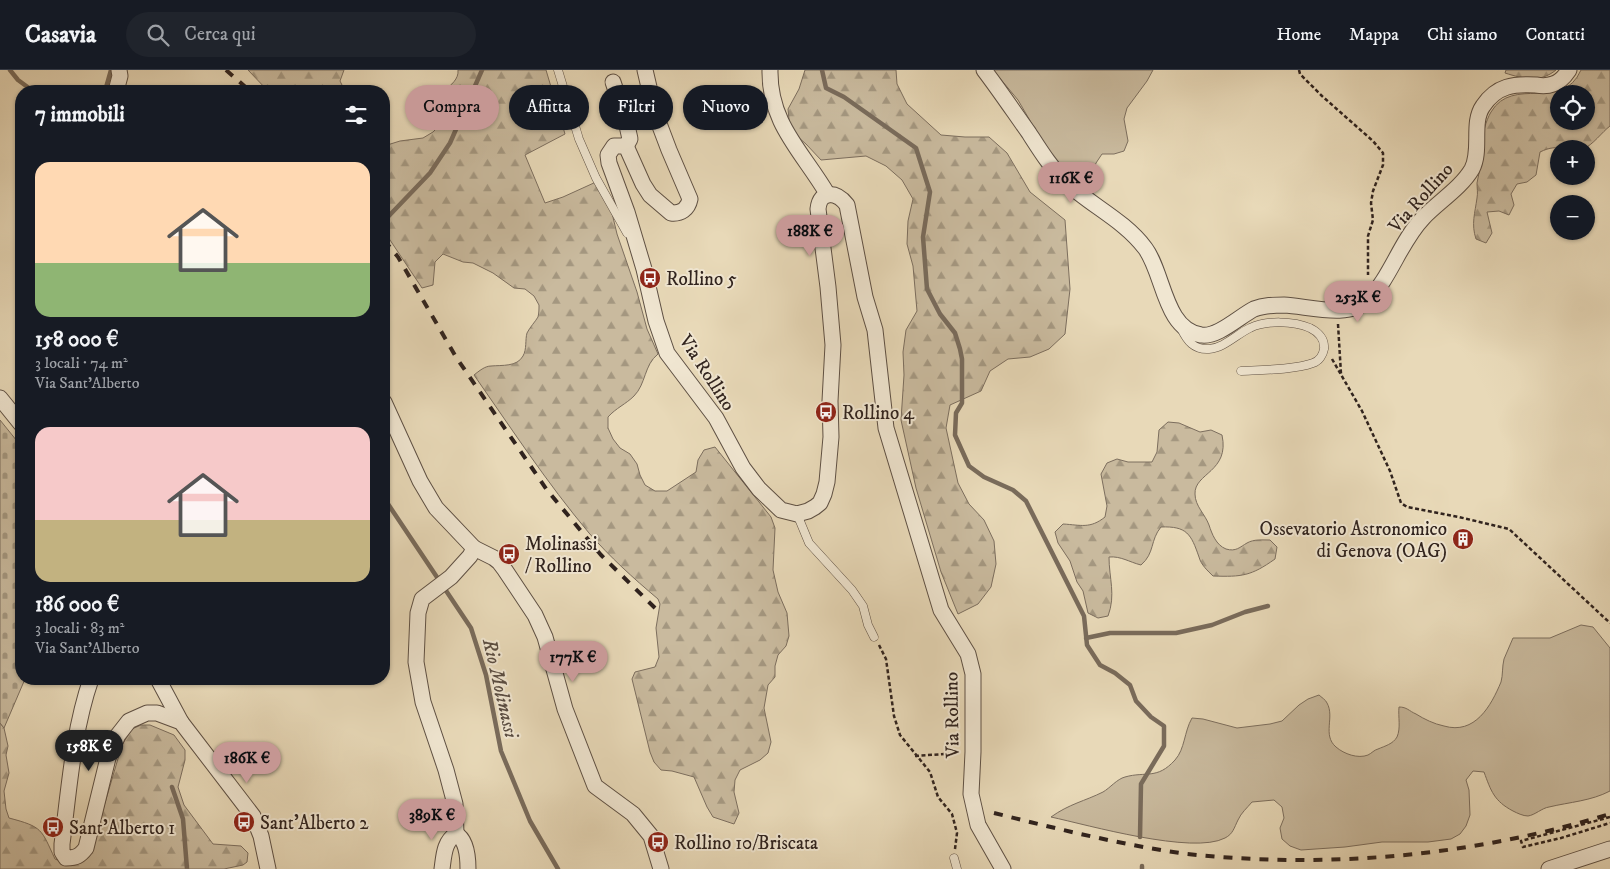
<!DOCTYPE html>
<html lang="it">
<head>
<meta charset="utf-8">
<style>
	body { margin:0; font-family:"IM FELL DW Pica",serif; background:#20242c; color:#f1f3f6; height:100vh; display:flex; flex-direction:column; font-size:19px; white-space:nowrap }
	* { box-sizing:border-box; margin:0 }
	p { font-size:16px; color:#9ea1a6 }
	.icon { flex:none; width:28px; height:28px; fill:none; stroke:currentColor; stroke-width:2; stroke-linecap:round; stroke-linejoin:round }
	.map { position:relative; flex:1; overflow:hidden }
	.sheet { position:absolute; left:15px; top:15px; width:375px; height:600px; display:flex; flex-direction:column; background:#171b24; border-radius:20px; box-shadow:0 1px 4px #0004 }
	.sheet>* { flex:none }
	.hud { position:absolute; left:405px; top:15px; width:475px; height:45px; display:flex; gap:10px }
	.fabs { position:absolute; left:1550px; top:15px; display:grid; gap:10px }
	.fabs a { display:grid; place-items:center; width:45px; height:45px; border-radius:50%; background:#171b24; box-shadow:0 1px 4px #0004; font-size:25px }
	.price { position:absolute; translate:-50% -42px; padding:0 11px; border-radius:18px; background:#c59692; color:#111; font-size:16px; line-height:32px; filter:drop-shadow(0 1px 2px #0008) }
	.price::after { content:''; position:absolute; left:50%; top:30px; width:15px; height:11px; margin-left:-8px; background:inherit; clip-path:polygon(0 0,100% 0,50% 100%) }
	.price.on { background:#222; color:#fff }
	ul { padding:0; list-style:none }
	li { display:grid; align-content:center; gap:10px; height:265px; padding:0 20px }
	li span { display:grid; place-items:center; height:155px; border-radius:15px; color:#555 }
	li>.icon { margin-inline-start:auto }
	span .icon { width:90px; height:90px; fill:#fffc; stroke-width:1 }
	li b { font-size:21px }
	h2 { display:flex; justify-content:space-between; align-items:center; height:60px; padding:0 20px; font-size:21px }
	.chip { padding:0 18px; border-radius:22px; background:#171b24; box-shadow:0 1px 4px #0004; font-size:18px; line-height:45px }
	.chip.on { background:#c59692; color:#111 }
	header { display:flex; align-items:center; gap:30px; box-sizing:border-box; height:70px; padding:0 25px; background:#171b24; border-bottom:1px solid #363941 }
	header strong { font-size:24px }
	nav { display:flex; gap:28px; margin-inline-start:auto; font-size:18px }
	.search { width:350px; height:45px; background:#20242c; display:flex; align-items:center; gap:12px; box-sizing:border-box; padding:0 18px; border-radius:28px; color:#9ea1a6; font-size:19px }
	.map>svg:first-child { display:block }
	.green { fill:#c9ba9e; stroke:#7c6e5e }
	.forest { fill:url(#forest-firs); stroke:#7c6e5e; fill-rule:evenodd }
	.cemetery { fill:url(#cemetery-stones); stroke:#7c6e5e }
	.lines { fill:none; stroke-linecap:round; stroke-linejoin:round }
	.stream { stroke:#796b5b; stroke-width:4.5 }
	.service-casing { stroke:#5e5044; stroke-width:9 }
	.minor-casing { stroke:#5e5044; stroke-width:17 }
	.path { stroke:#30231e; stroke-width:2.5; stroke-dasharray:4 2.5; stroke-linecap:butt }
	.service { stroke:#f0e6d1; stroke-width:8 }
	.minor { stroke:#f0e6d1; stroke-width:15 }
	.rail { stroke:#30231e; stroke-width:4; stroke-dasharray:9 9; stroke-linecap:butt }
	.labels { text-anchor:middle; stroke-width:4; stroke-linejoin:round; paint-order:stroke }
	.street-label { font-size:19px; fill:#30231e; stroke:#f0e6d1 }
	.poi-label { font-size:19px; fill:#30231e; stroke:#f0e6d1; text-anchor:start }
	.water-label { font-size:20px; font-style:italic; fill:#5a4d42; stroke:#f0e6d1 }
</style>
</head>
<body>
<header>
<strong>Casavia</strong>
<div class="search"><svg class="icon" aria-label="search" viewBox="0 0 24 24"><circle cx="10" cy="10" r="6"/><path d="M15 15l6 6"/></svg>Cerca qui</div>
<nav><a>Home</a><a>Mappa</a><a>Chi siamo</a><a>Contatti</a></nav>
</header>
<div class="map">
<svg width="1610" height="799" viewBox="0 0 1610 799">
	<defs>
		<pattern id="forest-firs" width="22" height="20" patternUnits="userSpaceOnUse" patternTransform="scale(1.25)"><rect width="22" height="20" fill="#c9ba9e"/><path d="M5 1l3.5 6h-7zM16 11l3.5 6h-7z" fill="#a49780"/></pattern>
		<pattern id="cemetery-stones" width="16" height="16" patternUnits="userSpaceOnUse" patternTransform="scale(1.25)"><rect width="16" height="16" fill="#c9ba9e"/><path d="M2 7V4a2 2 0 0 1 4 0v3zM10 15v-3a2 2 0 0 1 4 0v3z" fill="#a49780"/></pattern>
	</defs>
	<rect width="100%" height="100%" fill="#e8d9b8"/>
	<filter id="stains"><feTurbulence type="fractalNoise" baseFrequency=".004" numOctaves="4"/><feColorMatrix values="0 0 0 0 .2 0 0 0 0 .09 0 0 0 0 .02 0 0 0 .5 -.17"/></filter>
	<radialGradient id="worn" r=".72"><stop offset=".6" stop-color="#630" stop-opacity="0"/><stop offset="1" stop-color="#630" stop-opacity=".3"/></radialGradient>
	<g class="green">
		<path d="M993,0h160l-6,11 -20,27 -3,11 4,22 -4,10 -10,3h-12l-6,9 -9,28 -25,-20 -12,-16 -32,-55z"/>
		<path d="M1581,555l12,2 17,21v143c-19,10 -40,11 -61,16 -7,1 -14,8 -21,9 -5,0 -11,-3 -15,-5 -19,-10 -22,-20 -29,-39l-11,-1 -7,9 3,10 1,25 -4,11 -6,8 -9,5 -23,3h-46l-37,5 -44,3 -11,-4 -8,-7 -2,-11 4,-10 -2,-11 -8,-7 -22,2c-5,6 -11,11 -14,18 -4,8 -5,14 -13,18 -32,17 -137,-13 -174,-21 18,-13 34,-16 52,-25 7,-4 14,-13 22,-15 21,-6 32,3 50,-17 10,-11 9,-28 17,-42l11,1 34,9 33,-4 12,-3 17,-16 9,-6 11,-4c2,2 7,5 8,8 8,14 -5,32 9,44 8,7 22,12 32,8 4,-2 6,-5 10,-6 7,-3 15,-5 19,-12 4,-9 1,-20 2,-30 8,0 10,4 17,7 8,5 18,10 28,12 31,9 47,-20 57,-44 2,-7 1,-15 3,-23 3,-7 6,-14 9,-21h37z"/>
	</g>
	<g class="forest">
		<path d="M248,0h96l-4,11 5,10h-77z"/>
		<path d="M458,0h88l19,64 -40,21 20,48 18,-6 33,-15 10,6 11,46 20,58 10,37 11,25c-14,11 -12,30 -24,42 -8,8 -18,12 -26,21v11l5,11 7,9 10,6 7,10 3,11 5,10 10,6h12l29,-19 2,-12 6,-10 11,-3 56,70 4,11 -2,42 5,22 9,21 2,23 -3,10 -8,9 -3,11v11l-7,8 -4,23 7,34 -3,11 -8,7 -20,10 -5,10 -1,12 5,21 -5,11 -21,-7 -6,-10 -13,-30 -22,-6 -11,-1 -7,-8 -4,-10 -18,-73 3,-7 20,-5 4,-10 -3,-29 4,-24 -2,-5c-25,-21 -48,-42 -69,-66 -42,-50 -78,-105 -115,-158 5,-4 11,-9 17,-9 11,-1 26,1 32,-10 4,-7 2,-16 4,-23 3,-6 8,-11 11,-16 1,-4 1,-8 1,-12l-5,-9 -9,-7 -11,-1 -21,-15 -20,-10 -10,-1 -20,-8 -8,8 -2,23 -11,3 -38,-57v-85l16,-5 23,-3 10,-6 8,-8 6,-10 -3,-23c7,-6 15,-12 14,-21z"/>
		<path d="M805,0h91l1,14 10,20 34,31 24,2h24l18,16 23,39 35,28 5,69 -5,45 -16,15 -19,8 -22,2 -18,12 -9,20 -31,14 -4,23 12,55 11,21 15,16 10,21 2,23 -5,23 -13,17 -20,10 -17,-42 -25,-84 -15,-68 3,-45 -1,-23 3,-22 11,-19 -4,-45 -6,-22 1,-23 5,-22 -11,-19 -16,-14 -20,-10 -45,4 -15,-16 -16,-14 -2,-21 11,-20z"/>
		<path d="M1506,0h50c-16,13 -32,9 -51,3z"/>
		<path d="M1581,0h29v56c-8,6 -17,19 -27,23 -16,4 -23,-7 -43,3l-4,23 -9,7 -10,2 -6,10 3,11 -5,10 -10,-4 -12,1 5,21 -6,10 -10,-4c-5,-15 -1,-26 1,-41 1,-5 0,-10 0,-15 1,-5 2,-10 3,-15 2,-10 1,-14 1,-23 1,-9 5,-25 10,-33 22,-37 71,1 90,-42zM1559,24h27v27h-27z"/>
		<path d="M1168,352l11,1 21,9 11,-2 11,5c8,37 -28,38 -27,59 0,12 10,20 14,31 3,9 7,20 17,24 10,3 14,-2 21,-6 7,-4 15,-3 23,-3l7,7 -2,12c-24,17 -33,18 -62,17 -5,-5 -12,-11 -14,-19 -8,-23 -12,-31 -38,-30 -11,13 -6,26 -20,38 -12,-3 -20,-9 -32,-8 0,21 7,38 -1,59l-10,2 -10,-5 -5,-22 -6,-9 -7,-21 -12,-18 -3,-11 8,-8c18,1 27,5 42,-7l2,-11 -6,-32 6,-11 10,-4 11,3h24l5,-10 2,-22z"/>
		<path d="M0,653l4,5 4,18 -2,9 3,18 -5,18 2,18 3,9c34,9 32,11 46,41 14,6 24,6 35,-5l32,-109 10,-16 9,-4h9l24,10 11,15v10l-7,27 6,18 29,39 28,2 7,7 -1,9 -4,3 -19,4h-224z"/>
	</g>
	<path class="cemetery" d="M0,350l21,26v233h4l-21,49 -4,-5z"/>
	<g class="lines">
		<g class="stream">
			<path d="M10,0l8,10 15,11"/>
			<path d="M822,0l4,18 18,9 72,51 14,44 -7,45 4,52 13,25 15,19 5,16 2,10v44l-6,10 -1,22 14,31 15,11 29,13 13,11 58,115 3,29 13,20 15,8 15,12 6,16 15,16 13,9v20l-23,38 -1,53"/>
			<path d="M105,21l6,-21"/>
			<path d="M384,151l46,-48 20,-30 32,-73"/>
			<path d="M384,428l87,130 15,47 15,76 29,70 28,48"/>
			<path d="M1086,568l24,-5h66l36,-8 33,-13 23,-6"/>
			<path d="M172,717l11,32 4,50"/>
			<path d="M1142,796v3"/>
		</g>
		<g class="service-casing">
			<g id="service">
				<path d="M558,0l21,69 17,39 31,55"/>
				<path d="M1181,258c6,13 13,22 28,21 15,-1 28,-15 41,-21 16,-8 44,-7 60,0 8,4 15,11 14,21 -1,6 -5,12 -11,14 -19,7 -52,7 -72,8"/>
				<path d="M797,444l12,29 43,47 11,16 5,19 6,12"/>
				<path d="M954,788l3,11"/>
			</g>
		</g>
		<g class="minor-casing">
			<g id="minor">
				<path d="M645,0l10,43 14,37 21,49c-2,10 -9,15 -19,14l-21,-18 -7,-11 -17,-38h-12l-6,9 1,8 18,49 17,57 12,52 11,32 49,65 27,50 16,21 22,21 16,4 11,-3 7,-4 5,-4 4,-9 3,-12 4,-45 -1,-36 3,-56 -5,-58 -10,-78c2,-20 19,-17 29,-4l18,92 10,33 11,98 55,182 27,44 5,20v78l-2,42 7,31 25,44"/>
				<path d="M770,0c-1,54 33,82 58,125"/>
				<path d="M984,0c16,21 30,42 45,63 11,17 22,35 37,49 24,23 58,38 79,66 19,25 19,81 56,87 16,3 39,-19 53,-26 10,-4 20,-4 30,-4 24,1 65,14 84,-5 23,-23 32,-58 55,-82 15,-16 38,-30 49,-49 10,-19 -1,-46 11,-63 14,-21 31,-22 53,-21 6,1 12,1 17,-1 7,-2 12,-8 16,-14"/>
				<path d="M613,12l13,39 4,18 -4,7"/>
				<path d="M116,21l4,-15 -1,-6"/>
				<path d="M0,328l21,26"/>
				<path d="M384,332l36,79 16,27 38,40"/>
				<path d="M91,609c-18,52 -22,111 -29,165v8l4,6c10,0 14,-2 20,-10l22,-90 10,-23 11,-14 18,-8h10l24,9 72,94 8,20 7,33"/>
				<path d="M158,609l23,43"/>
				<path d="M456,764l-1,-30 -9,-34 -23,-68 -7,-40 2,-49 4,-14 29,-22 19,-21 4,-8 20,10 5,4 6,8 30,45 10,22 20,72 30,77 38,28 18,22 10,33"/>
				<path d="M456,764c11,6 12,24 12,35"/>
				<path d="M442,799c2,-14 2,-27 14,-35"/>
				<path d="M1549,799l61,-20"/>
			</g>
		</g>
		<g class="path">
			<path d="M1299,0l1,4 22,22 51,45 10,12v12l-10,26 -2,12 2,17 -5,16v39"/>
			<path d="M1338,254l3,50"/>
			<path d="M1332,289l30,52 28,60 11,32 6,4 52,10 50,12 101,94"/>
			<path d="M879,575l7,14 8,57 6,19 30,37 8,25 14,17 5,19 -2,16"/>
			<path d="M915,686l44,-3"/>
			<path d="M1610,747l-89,24 2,6 38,-9 49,-15"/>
		</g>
		<use href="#service" class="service"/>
		<use href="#minor" class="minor"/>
		<g class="rail">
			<path d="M226,0l24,21"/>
			<path d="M384,170l14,17 58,100 91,133 54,65 55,54"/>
			<path d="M994,743c64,16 128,32 193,41 143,15 286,2 423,-40"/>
		</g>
	</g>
	<defs>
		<g id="bus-disc" transform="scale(1.125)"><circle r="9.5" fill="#8f2418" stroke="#f0e6d1"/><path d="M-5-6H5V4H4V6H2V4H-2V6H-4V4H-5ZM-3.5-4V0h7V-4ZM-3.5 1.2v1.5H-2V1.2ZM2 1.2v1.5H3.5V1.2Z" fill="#fff"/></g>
		<g id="building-disc" transform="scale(1.125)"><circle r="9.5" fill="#8f2418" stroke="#f0e6d1"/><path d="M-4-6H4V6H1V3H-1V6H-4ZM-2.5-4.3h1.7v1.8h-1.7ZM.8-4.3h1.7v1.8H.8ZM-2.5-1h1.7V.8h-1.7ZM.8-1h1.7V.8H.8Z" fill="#fff"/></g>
	</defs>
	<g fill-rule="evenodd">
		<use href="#bus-disc" x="650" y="208"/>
		<use href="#bus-disc" x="826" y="342"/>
		<use href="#building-disc" x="1463" y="469"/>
		<use href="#bus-disc" x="509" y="484"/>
		<use href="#bus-disc" x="244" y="752"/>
		<use href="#bus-disc" x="53" y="757"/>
		<use href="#bus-disc" x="658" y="772"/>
	</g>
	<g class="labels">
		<g class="street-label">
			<text transform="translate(1420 127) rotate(-48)" y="7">Via Rollino</text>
			<text transform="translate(708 302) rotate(57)" y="7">Via Rollino</text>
			<text transform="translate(951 645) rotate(-91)" y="7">Via Rollino</text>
		</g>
		<g class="poi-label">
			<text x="666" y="215">Rollino 5</text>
			<text x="842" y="349">Rollino 4</text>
			<text x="1447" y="465" text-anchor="end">Ossevatorio Astronomico<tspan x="1447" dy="22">di Genova (OAG)</tspan></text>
			<text x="525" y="480">Molinassi<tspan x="525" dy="22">/ Rollino</tspan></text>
			<text x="260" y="759">Sant'Alberto 2</text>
			<text x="69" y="764">Sant'Alberto 1</text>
			<text x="674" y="779">Rollino 10/Briscata</text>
		</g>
		<g class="water-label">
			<text transform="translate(501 618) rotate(77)" y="7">Rio Molinassi</text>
		</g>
	</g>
	<rect width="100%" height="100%" filter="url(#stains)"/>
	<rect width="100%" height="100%" fill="url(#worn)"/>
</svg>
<div class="fabs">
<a><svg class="icon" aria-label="locate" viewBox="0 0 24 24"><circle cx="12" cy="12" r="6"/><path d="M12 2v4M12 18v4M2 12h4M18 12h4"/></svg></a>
<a>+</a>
<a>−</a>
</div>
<b class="price" style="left:1071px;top:134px">116K €</b>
<b class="price" style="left:810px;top:187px">188K €</b>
<b class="price" style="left:1358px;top:253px">253K €</b>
<b class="price" style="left:573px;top:613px">177K €</b>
<b class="price on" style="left:89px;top:702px">158K €</b>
<b class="price" style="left:247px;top:714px">186K €</b>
<b class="price" style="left:432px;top:771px">389K €</b>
<div class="hud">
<a class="chip on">Compra</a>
<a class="chip">Affitta</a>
<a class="chip">Filtri</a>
<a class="chip">Nuovo</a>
</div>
<section class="sheet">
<h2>7 immobili<svg class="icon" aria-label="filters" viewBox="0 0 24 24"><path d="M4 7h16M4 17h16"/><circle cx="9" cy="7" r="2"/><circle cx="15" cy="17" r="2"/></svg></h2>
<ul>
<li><span style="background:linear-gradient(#ffd9b3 65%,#8fb573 0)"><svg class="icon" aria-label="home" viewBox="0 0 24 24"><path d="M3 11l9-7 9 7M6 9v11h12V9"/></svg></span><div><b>158 000 €</b><p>3 locali · 74 m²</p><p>Via Sant'Alberto</p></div></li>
<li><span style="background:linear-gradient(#f6c9c9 60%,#c2b280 0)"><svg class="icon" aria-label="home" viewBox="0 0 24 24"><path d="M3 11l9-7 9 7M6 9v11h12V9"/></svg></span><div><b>186 000 €</b><p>3 locali · 83 m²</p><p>Via Sant'Alberto</p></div></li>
</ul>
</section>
</div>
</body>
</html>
